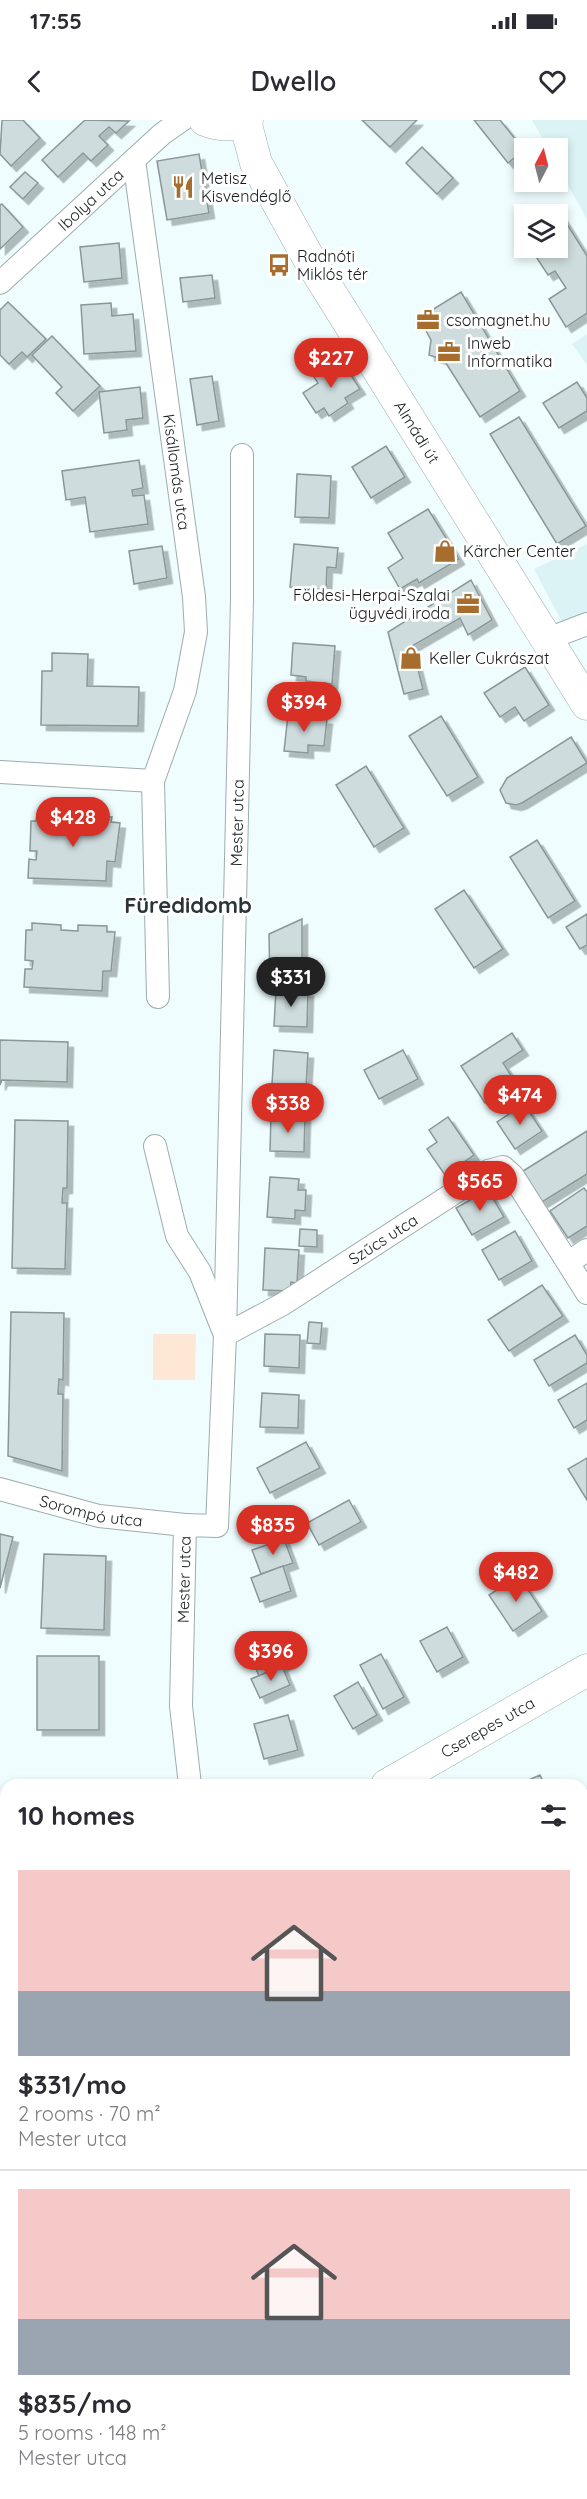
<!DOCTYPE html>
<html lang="en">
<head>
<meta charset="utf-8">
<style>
	body { margin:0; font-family:Quicksand,sans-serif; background:#f7f7f7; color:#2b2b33; height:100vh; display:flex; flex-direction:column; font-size:22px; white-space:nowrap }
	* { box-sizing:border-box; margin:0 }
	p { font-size:20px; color:#7c7c81 }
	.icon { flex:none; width:33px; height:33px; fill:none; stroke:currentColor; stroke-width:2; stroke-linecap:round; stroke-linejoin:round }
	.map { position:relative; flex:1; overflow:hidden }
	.panel { position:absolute; left:0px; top:1659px; width:588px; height:720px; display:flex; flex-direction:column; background:#fff; border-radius:18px 18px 0 0; box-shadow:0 3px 9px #0003 }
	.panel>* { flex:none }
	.needle { width:39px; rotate:7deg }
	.controls { position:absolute; left:514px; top:18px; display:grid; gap:12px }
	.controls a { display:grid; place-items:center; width:54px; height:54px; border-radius:0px; background:#fff; box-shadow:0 3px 9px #0003; font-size:30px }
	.price { position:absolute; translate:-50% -51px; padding:0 14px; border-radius:21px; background:#d93025; color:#fff; font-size:20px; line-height:39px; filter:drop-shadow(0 2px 3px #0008) }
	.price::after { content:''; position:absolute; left:50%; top:36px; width:18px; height:14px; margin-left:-9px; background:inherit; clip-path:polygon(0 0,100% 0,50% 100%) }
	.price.active { background:#222; color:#fff }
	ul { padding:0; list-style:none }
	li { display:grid; align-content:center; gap:12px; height:318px; padding:0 18px }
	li+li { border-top:2px solid #e1e1e2 }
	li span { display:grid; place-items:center; height:186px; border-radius:0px; color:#555 }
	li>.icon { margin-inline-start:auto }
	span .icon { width:108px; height:108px; fill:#fffc; stroke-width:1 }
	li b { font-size:26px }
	h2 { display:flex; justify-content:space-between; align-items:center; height:72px; padding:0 18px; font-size:26px }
	.status { display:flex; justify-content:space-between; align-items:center; height:42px; padding:0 30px; background:#fff; direction:ltr }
	.status svg { height:16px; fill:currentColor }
	header { display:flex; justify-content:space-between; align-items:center; height:78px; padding:0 18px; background:#fff; font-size:27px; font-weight:600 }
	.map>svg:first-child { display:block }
	.built { fill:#dbf3f4 }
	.green { fill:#fee8d5 }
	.building { fill:#cedcdd; stroke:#8a9798; stroke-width:1.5; filter:url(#shadow) }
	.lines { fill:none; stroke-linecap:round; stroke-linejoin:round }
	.street-casing { stroke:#9eacad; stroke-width:24 }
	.secondary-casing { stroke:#9eacad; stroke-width:33 }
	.street { stroke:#fff; stroke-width:22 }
	.secondary { stroke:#fff; stroke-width:32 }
	.labels { text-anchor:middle; stroke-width:6; stroke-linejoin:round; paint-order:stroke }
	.poi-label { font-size:16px; fill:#171c1d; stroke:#fff; text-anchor:start }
	.street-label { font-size:16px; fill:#171c1d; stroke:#fff }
	.district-label { font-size:22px; font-weight:bold; fill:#293435; stroke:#fff }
</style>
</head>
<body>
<div class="status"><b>17:55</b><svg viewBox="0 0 49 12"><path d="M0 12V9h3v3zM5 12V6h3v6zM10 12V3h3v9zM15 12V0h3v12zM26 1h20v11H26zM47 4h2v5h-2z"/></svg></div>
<header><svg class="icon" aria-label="back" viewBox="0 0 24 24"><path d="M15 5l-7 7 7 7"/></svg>Dwello<svg class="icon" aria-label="heart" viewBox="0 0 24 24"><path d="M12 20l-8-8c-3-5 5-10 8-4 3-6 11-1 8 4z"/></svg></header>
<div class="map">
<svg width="587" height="2379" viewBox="0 0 587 2379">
	<defs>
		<filter id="shadow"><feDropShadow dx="5.5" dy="5.5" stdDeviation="0" flood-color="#0004"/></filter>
	</defs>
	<rect width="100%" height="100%" fill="#effdfe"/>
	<g class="built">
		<path d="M532,0h55v99l-29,-52v-19h-10z"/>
		<path d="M587,214v31l-15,-21z"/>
		<path d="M587,424v91l-15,6 -38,-72z"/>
	</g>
	<g class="green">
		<path d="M153,1214h43l-1,46h-42z"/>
		<path d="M213,2373h133v6h-132z"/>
	</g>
	<g class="building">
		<path d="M2,0h21l17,18 -29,28 -11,-12z"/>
		<path d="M85,0l44,1 -13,12 -7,-6 -10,9 9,9 -17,16 -8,-8 -25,24 -16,-17z"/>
		<path d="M362,0h55l-27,27z"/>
		<path d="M474,0h26l24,30 -16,13z"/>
		<path d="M422,27l31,31 -16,16 -31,-31z"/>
		<path d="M199,34l10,59 -42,7 -10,-59z"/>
		<path d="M25,52l13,11 -15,16 -13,-12z"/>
		<path d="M2,84l21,23 -23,22v-44z"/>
		<path d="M555,85l32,51v57l-21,14 -17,-28 17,-11 -11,-17 -7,4 -17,-26 27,-1v-34h-18z"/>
		<path d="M119,123l3,35 -38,4 -4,-35z"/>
		<path d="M212,155l3,23 -32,4 -3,-24z"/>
		<path d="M461,172l59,99 -40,26 -36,-57 -15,-5 2,-15 -12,-22z"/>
		<path d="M8,182l38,37 -19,18 -5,-5 -13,12 -9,-9v-45z"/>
		<path d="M111,183l1,13 21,-2 3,37 -52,3 -3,-49z"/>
		<path d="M52,216l48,50 -27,25 -17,-18 6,-6 -30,-32z"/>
		<path d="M332,241l7,13 8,-5 13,20 -15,9 3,5 -19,13 -5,-8 -8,5 -13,-20 15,-10 -6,-9z"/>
		<path d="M212,256l7,45 -22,4 -7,-46z"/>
		<path d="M577,262l10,16v13l-28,17 -16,-25z"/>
		<path d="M140,267l3,31 -17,2 1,10 -23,3 -5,-41z"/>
		<path d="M519,297l67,109 -29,18 -67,-110z"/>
		<path d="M386,326l19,31 -34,21 -19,-31z"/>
		<path d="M139,340l4,28 -11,2 1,6 11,-1 4,29 -58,8 -5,-35 -19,3 -4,-29z"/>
		<path d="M297,354l34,2 -2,42 -34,-1z"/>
		<path d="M428,389l31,50 -40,24 -2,-4 -17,10 -12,-21 15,-10 -15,-25z"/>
		<path d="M294,424l44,4 -2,20 -9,-1 -1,23 -36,-3z"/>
		<path d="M162,426l5,32 -33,6 -5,-33z"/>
		<path d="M471,460l21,40 -24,15 -8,-17 -48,28 11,43 -19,5 -16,-62z"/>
		<path d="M293,523l42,3 -3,38 -26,-3v-4l-15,-2z"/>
		<path d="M52,533l36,1 -1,32 52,1 -1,39 -97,-1 1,-54h10z"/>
		<path d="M525,547l24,38 -25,16 -9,-14 -15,10 -16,-24z"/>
		<path d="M288,595l39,4 -3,27 -16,-1v8l-24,-2z"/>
		<path d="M441,596l37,61 -31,19 -38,-60z"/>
		<path d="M571,617l16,26 -65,40 -6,2 -10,-2 -6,-13 7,-12z"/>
		<path d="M366,646l38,62 -30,19 -38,-62z"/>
		<path d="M37,694l28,1v6h17v-5l30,1 -1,5 9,1 -5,39 -8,-1 -1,20 -78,-3 1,-19 7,1 1,-9h-7l1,-30h5z"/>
		<path d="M537,720l38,61 -27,17 -38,-61z"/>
		<path d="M464,770l39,59 -29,19 -39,-59z"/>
		<path d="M587,794v31l-7,4 -14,-22z"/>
		<path d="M302,799v66h-32l-1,-51z"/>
		<path d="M32,803l29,2v5l17,1v-6l29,1v6h8l-4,39h-8l-1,20 -78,-4 1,-18h7l1,-8 -8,-1 1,-30h6z"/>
		<path d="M276,869l32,2 -1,36 -33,-1z"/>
		<path d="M512,913l11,17 -20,13 13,20 -31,20 -24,-37z"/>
		<path d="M0,920l68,2 -1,40 -65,-2 -2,5z"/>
		<path d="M274,930l34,3 -2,33 -34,-2z"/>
		<path d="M403,930l15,29 -39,20 -15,-29z"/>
		<path d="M524,984l18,27 -27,18 -18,-27z"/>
		<path d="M271,995l34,1 -1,36 -34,-1z"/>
		<path d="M448,997l26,38 -29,20 -18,-26 10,-7 -8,-12z"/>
		<path d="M15,1000l53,1 -1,67h-4l-1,15h5l-2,66 -53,-1z"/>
		<path d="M587,1011v43l-45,28 -19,-31z"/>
		<path d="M270,1057l29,2 -1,11h8l-1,21 -10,-1v9l-28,-2z"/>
		<path d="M584,1068l3,4v34l-19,12 -18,-27z"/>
		<path d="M488,1070l16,27 -32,18 -16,-27z"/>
		<path d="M300,1109l17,1v17l-18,-1z"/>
		<path d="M515,1111l17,30 -33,19 -17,-30z"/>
		<path d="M265,1128l34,2 -2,33 -6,-1 -1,9 -27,-1z"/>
		<path d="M542,1165l21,31 -54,35 -21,-31z"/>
		<path d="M11,1192l53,1 -1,67 -4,-1 -1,15h5l-1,77 -54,-15z"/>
		<path d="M309,1202l13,1 -2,21 -13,-1z"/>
		<path d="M265,1214l35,1 -1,33 -35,-2z"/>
		<path d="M575,1215l12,20v8l-38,23 -15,-26z"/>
		<path d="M587,1263v37l-13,8 -16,-28z"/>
		<path d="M262,1273l37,2 -1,33 -38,-1z"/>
		<path d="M306,1322l14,26 -50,25 -13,-25z"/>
		<path d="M587,1338v42l-19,-31z"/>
		<path d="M349,1380l12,22 -42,23 -12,-22z"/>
		<path d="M0,1414l13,3 -13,51z"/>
		<path d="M284,1419l9,24 -32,11 -9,-24z"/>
		<path d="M44,1434l62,2 -2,74 -63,-2z"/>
		<path d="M283,1446l8,25 -31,11 -9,-24z"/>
		<path d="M519,1456l23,35 -29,20 -24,-36z"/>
		<path d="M447,1507l16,30 -26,15 -17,-31z"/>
		<path d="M281,1523l9,19 -31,14 -8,-20z"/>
		<path d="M381,1534l23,43 -21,12 -23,-44z"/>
		<rect x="37" y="1536" width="62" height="74"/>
		<path d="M282,1546l8,19 -30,13 -9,-19z"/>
		<path d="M358,1562l19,33 -24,14 -19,-33z"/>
		<path d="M288,1595l10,35 -34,9 -10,-35z"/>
		<path d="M540,1655l5,10h-28z"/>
		<path d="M587,1683v46l-5,-12v-32z"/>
		<path d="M587,1745v101l-5,-12v-87z"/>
		<path d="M0,1753l4,1 -4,39z"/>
		<path d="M587,1984v28l-4,2 -1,-28z"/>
		<path d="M104,2373h44l1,3 -9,3h-34z"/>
		<path d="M438,2373h10l2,6h-31z"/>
		<path d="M525,2373h43l3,6h-43z"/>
	</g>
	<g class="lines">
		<g class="street-casing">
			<g id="street">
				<path id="s1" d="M134,40l60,437 2,35 -11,59 -32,90 5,216"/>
				<path id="s2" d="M0,163l162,-149 20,-14"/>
				<path d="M545,520l42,-16"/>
				<path d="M0,652l153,9"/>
				<path id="s3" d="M155,1026l22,90 23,36 25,63 58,-31 205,-133 15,-4 10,9 74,117"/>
				<path d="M569,1142l18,-12"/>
				<path id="s4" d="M0,1369l99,27 86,9"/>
				<path id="s5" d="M190,1665l-9,-79 4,-181 32,1 8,-191 17,-736v-144"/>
				<path d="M582,1938l5,-2"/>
				<path d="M582,2250l5,-3"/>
				<path d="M200,2373l3,6"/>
				<path d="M356,2379v-6"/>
			</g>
		</g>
		<g class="secondary-casing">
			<g id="secondary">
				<path d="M205,0c15,6 27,6 42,0"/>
				<path id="s6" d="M245,1l11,42 52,94 279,447"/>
				<path id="s7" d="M387,1665l200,-115"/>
				<path d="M0,1698l6,2"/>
			</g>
		</g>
		<use href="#street" class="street"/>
		<use href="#secondary" class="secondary"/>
	</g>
	<defs>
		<g id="restaurant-bare" transform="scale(1.8)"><path d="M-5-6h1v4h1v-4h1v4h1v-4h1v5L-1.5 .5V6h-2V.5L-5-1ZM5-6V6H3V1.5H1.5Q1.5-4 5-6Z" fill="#a76d2d" stroke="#fff" stroke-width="2.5" paint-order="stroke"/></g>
		<g id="bus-bare" transform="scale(1.8)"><path d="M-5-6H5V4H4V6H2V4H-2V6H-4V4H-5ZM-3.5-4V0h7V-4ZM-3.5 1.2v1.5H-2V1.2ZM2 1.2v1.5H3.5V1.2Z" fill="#a76d2d" stroke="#fff" stroke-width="2.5" paint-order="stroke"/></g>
		<g id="office-bare" transform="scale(1.8)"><path d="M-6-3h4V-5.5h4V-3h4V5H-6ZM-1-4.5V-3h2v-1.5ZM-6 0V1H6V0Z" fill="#a76d2d" stroke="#fff" stroke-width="2.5" paint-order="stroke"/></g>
		<g id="shop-bare" transform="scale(1.8)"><path d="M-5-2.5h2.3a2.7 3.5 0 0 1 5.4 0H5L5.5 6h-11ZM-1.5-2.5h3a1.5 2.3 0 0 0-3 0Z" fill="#a76d2d" stroke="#fff" stroke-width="2.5" paint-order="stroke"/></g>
	</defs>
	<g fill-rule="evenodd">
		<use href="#restaurant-bare" x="183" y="67"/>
		<use href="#bus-bare" x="279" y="145"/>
		<use href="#office-bare" x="428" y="200"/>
		<use href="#office-bare" x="449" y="232"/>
		<use href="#shop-bare" x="445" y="431"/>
		<use href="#office-bare" x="468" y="484"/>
		<use href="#shop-bare" x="411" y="538"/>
	</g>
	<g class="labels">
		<g class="poi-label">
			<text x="201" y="64">Metisz<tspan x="201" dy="18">Kisvendéglő</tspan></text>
			<text x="297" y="142">Radnóti<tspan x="297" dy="18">Miklós tér</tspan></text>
			<text x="446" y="206">csomagnet.hu</text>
			<text x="467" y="229">Inweb<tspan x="467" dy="18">Informatika</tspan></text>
			<text x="463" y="437">Kärcher Center</text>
			<text x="450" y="481" text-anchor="end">Földesi-Herpai-Szalai<tspan x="450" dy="18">ügyvédi iroda</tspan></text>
			<text x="429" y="544">Keller Cukrászat</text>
		</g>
		<g class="street-label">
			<text dy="6" stroke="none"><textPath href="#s2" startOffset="123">Ibolya utca</textPath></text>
			<text dy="6" stroke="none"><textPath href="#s6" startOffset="357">Almádi út</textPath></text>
			<text dy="6" stroke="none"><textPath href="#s1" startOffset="315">Kisállomás utca</textPath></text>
			<text dy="6" stroke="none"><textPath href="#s5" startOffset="996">Mester utca</textPath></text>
			<text dy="6" stroke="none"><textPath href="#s3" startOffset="388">Szűcs utca</textPath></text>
			<text dy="6" stroke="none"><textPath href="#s4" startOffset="94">Sorompó utca</textPath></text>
			<text dy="6" stroke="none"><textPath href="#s5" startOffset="206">Mester utca</textPath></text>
			<text dy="6" stroke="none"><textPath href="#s7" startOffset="116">Cserepes utca</textPath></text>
		</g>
		<g class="district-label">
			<text x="188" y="793">Füredidomb</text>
		</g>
	</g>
</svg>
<div class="controls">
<a><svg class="needle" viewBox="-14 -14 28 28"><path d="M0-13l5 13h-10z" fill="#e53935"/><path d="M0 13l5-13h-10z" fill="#7c7c81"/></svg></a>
<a><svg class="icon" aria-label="layers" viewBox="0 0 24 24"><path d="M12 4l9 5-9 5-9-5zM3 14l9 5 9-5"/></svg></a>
</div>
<b class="price" style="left:331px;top:269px">$227</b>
<b class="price" style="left:304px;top:613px">$394</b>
<b class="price" style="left:73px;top:728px">$428</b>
<b class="price active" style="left:291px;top:888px">$331</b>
<b class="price" style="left:520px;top:1006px">$474</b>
<b class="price" style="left:288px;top:1014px">$338</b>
<b class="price" style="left:480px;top:1092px">$565</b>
<b class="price" style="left:273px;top:1436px">$835</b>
<b class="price" style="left:516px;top:1483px">$482</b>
<b class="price" style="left:271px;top:1562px">$396</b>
<section class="panel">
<h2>10 homes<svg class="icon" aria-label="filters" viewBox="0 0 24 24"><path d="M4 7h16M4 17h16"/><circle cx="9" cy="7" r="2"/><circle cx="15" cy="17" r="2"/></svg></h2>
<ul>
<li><span style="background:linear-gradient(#f6c9c9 65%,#9aa5b1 0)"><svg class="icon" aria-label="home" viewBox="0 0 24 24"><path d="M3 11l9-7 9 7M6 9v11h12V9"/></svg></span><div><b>$331/mo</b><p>2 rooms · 70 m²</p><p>Mester utca</p></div></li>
<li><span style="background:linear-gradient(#f6c9c9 70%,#9aa5b1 0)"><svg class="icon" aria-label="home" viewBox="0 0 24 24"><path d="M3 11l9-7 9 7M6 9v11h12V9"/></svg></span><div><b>$835/mo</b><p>5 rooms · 148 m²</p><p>Mester utca</p></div></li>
</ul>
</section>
</div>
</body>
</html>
